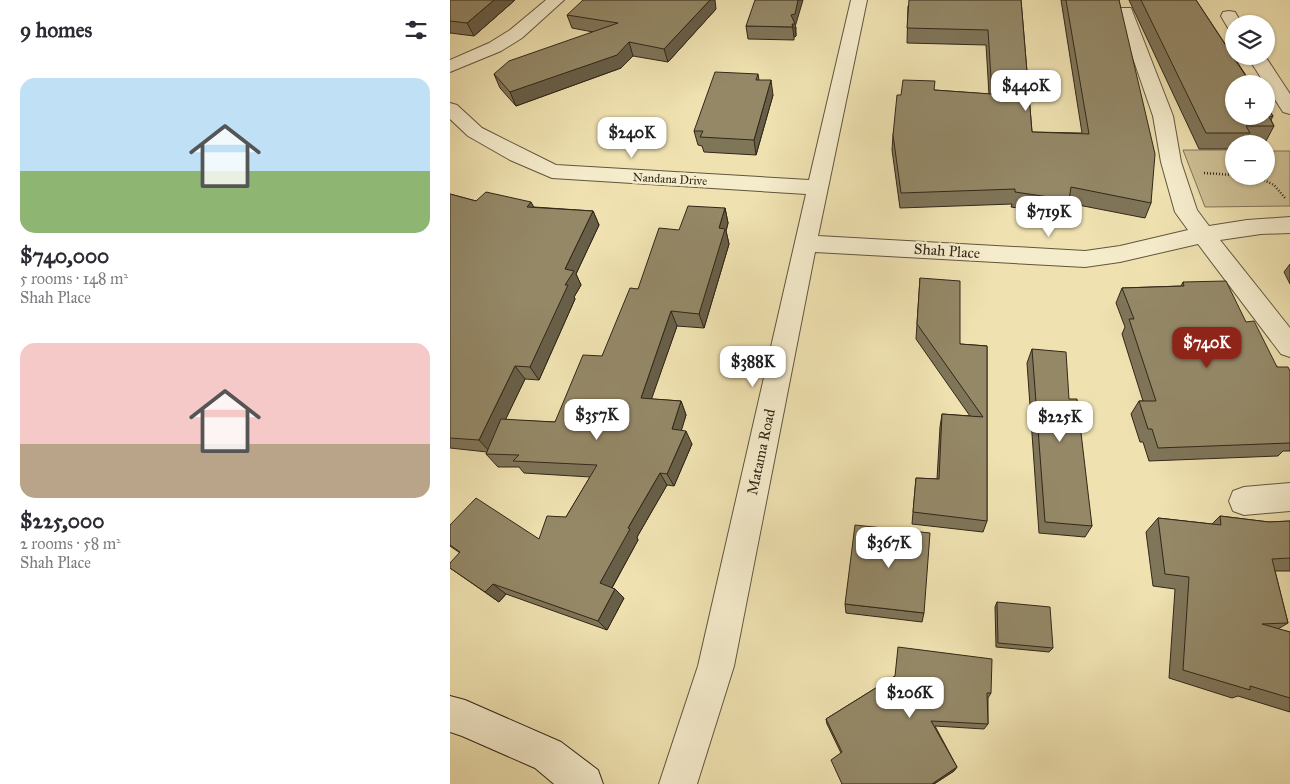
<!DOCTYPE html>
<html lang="en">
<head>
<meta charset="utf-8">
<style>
	body { margin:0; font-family:"IM FELL Great Primer",serif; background:#f7f7f7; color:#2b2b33; height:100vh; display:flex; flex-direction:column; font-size:19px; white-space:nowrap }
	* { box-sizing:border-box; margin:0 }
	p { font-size:16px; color:#7c7c81 }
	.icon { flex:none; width:28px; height:28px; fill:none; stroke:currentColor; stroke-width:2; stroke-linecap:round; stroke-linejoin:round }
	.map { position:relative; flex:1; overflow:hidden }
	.sheet { display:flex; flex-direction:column; background:#fff; width:450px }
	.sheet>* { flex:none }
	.fabs { position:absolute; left:775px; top:15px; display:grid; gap:10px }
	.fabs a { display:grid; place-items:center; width:50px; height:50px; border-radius:50%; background:#fff; box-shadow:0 1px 4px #0004; font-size:25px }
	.price { position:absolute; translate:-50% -42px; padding:0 11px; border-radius:10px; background:#fff; color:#222; font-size:16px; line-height:32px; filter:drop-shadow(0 1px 2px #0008) }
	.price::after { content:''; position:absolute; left:50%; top:30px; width:15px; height:11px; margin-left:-8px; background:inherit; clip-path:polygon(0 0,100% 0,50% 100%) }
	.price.current { background:#8f2418; color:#fff }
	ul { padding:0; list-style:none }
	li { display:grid; align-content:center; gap:10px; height:265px; padding:0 20px }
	li span { display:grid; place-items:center; height:155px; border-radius:15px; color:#555 }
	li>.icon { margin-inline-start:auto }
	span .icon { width:90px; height:90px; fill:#fffc; stroke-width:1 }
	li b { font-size:21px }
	h2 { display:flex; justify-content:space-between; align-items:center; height:60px; padding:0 20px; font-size:21px }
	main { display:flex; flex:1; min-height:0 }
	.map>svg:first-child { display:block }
	.green { fill:#cfc196; stroke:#807457 }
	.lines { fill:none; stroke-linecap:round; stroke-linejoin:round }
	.minor-casing { stroke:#61563e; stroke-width:2 }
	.secondary-casing { stroke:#322718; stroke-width:2 }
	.path { stroke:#322718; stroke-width:2.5; stroke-dasharray:1 2; stroke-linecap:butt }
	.minor { fill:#f5eccc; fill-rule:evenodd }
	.secondary { fill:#f5eccc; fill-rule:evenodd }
	.wall { fill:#7f7559; stroke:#322718 }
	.shaded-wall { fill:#685f48; stroke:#322718 }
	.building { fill:#948867; stroke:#322718 }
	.labels { text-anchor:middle; stroke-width:5; stroke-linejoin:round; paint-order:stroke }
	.far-street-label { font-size:12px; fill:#322718; stroke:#f5eccc }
	.street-label { font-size:15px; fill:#322718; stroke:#f5eccc }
</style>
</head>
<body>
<main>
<section class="sheet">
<h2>9 homes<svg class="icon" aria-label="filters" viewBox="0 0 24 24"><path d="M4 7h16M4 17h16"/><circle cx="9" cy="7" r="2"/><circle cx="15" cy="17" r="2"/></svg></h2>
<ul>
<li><span style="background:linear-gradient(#bfe0f5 60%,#8fb573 0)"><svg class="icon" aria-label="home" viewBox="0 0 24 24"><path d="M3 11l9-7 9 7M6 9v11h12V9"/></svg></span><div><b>$740,000</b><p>5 rooms · 148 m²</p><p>Shah Place</p></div></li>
<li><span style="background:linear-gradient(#f6c9c9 65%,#b9a48a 0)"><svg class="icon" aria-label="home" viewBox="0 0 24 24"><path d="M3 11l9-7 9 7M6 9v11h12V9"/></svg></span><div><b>$225,000</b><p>2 rooms · 58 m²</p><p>Shah Place</p></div></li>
</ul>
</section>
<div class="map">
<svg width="840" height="784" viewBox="0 0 840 784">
	<rect width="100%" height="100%" fill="#efe1b0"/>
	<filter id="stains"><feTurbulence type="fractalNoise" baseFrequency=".004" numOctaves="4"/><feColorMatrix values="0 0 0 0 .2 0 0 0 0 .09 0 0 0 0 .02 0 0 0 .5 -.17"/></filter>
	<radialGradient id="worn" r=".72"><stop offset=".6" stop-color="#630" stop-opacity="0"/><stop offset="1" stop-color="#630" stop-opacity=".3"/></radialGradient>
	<path class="green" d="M733,150h51v26h32v-25h24v55l-85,1z"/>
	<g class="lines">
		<g class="minor-casing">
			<g id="minor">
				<path d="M96,0h18l-42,38 -21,13 -51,21v-12l39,-17 21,-13z"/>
				<path d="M401,0h16l-49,236 267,15 35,-5 68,-16 -13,-18 -14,-50 -8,-46 -36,-104 2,-4h12l42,108 8,46 16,48 12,16 38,-6 43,-3v16l-29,1 -41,6 70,88v29l-9,-3 -83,-110 -78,18 -35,5 -270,-15 -81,414 -37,118h-38l39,-118 108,-472 -254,-16 -42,-18 -42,-24 -18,-17v-16l7,2 25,23 74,37 253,15z"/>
				<path d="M779,11l6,1 7,12h-8v5l-6,-1 -7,-12 2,-4z"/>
				<path d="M797,56h18l25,38v20l-7,-2z"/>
				<path d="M840,483v28l-46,4 -11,-4 -4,-10 4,-10 11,-4z"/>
			</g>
		</g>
		<g class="secondary-casing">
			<path id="secondary" d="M0,696l15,4 96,42 37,28 5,14h-49l-19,-16 -73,-32 -12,-4z"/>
		</g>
		<g class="path">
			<path d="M754,173l30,2"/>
			<path d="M806,176l18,9 11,13"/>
		</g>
		<use href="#minor" class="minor"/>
		<use href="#secondary" class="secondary"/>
	</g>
	<g class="wall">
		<path d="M0,0h65l-41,36 -24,-3z"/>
		<path d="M571,0l11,132 50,1 -21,-133h58l32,203 -6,15 -77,-15 -3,12 -54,-8 1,-3 -112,4 -8,-58 1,-15 8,-40 33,-5 55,4 -3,-49 -79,-2 1,-37z"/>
		<path d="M679,0h67l77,116 -2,4 3,6 -8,15h-20l-1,3h-11v5h-35z"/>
		<path d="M266,9l-48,53 -35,-6 -12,12 -105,38 -16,-18 -6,-14 99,-42 -21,-4 -5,-13z"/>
		<path d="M296,26l50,1v9l-2,1v3l-46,-1z"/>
		<path d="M308,74l1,6 14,15 -17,60 -52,-3 -2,-6 -4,-1 -4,-14z"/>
		<path d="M0,194l26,7 58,6 59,4 6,14 -23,49 5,11 -7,12 1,2 -36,81 -14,-1 -20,41 50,2 47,-66 36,-67 41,-59 46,-22 3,15 -2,8 3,13 -25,84 -27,-2 -26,73 30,2 5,14 -5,15 11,14 -18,42 -7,-1 -30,52 1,3 -26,48 3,1 9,9 -17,32 -101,-36 -7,8 -49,-34 10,-15 -10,-7v-21l89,14 27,-22 24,-40 -66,-4 -5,-6h-21l-12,-13 1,-2 -37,-4z"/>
		<path d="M840,264v20l-6,-12z"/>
		<path d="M470,278l40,66 27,2v175l-4,11 -71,-8 4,-46 21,1 3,-52 2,-13 28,2 -54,-77z"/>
		<path d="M733,282l63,40 31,45 13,4v80h-7l-5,5 -129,5 -6,-19h-3l-9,-28 8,-13h4l-21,-67 3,-7 -9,-24 6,-15 59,-2z"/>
		<path d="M582,349l60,177 -7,11 -46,-4 -12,-170z"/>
		<path d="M770,516l49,6 21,-1v50h-15l13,52 -10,6 12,3v80l-52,-16 -6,2 -63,-20 6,-89 -22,-3 -7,-54 12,-14 54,6z"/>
		<path d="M547,602l56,46 -4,4 -53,-5 -1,-40z"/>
		<path d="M395,604l79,9 -2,9 -76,-9z"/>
		<path d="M445,676l96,17 -3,5v26l-4,5 -49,-3 22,41 -3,4 -20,13h-92l-1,-31 -14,-29 -1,-5z"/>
	</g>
	<g class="shaded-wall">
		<path d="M44,0h21l-41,36 -7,-13z"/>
		<path d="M260,0h5l1,9 -48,53 -4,-13z"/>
		<path d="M348,0h5l-8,27 1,9 -2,1 -3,-22z"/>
		<path d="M179,42l4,14 -12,12 -105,38 -6,-14z"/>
		<path d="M321,80l2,15 -17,60 -2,-15z"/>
		<path d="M81,202l8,14 -12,-9z"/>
		<path d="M275,208l3,15 -2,8 3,13 -25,84 -5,-14 20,-86z"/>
		<path d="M143,211l6,14 -23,49 5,11 -7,12 1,2 -36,81 -9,-13 35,-82v-16z"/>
		<path d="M221,311l6,15 -30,86 -6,-14z"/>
		<path d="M65,366l10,13 -35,73 -11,-12z"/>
		<path d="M231,401l5,14 -8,27 -6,-13z"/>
		<path d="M236,431l6,13 -18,42 -7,-12z"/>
		<path d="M210,473l7,12 -30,52 1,3 -29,53 -9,-10 28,-55z"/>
		<path d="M43,584l13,10 -7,8 -14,-10z"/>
		<path d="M165,589l9,9 -17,32 -9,-9z"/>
		<path d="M507,767l-3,4 -20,13h-2z"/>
	</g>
	<g class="building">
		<path d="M0,0h44l-27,23 -17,-2z"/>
		<path d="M133,0h127l-46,49 -35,-7 -12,13 -107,37 -16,-18 15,-13 109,-38 -51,-8z"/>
		<path d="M305,0h43l-3,14 -4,1 4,9h-3l1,3 -47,-1z"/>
		<path d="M459,0h112l11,132 57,2 -23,-134h53l36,154 -4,49 -80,-16 -2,13 -54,-8v-3l-114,4 -8,-58 4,-40h4l2,-15 32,1 -1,9 58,4 -4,-64 -81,-2z"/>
		<path d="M691,0h55l55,84h-17v32h32v-9l7,9 -4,1 5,9h-28l4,7h-44z"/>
		<path d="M265,72l43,2 -2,6h15l-17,60 -54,-3 3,-6h-9z"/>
		<path d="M36,192l45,10 -4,5 66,4 -28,58 9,2 -9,14h3l-38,82 -15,-1 -36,74 -29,-2v-244l26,7z"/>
		<path d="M238,206l37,2 -6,20 6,1 -26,85 -28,-3 -30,87 40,3 -9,28 14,2 -19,43 -7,-1 -32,55 2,1 -30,54 15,6 -17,32 -105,-37 -8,8 -35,-24v-5l10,-11 -10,-7v-20l26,-27 63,41 8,-23 19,1 31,-52 -84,-4 6,-6 -33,-1 15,-35 54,3 28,-67 19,1 28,-68 8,1 21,-61 20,2z"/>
		<path d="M470,278l40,3v63l27,2v175l-74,-9 3,-34 23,1 3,-65 41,3 -66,-93z"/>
		<path d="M776,281l20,41 8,-1 23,46h11l2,4v72l-132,5 -6,-19h-4l-9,-28h17l-27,-82h5l-12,-31 62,-2 -1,-4z"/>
		<path d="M582,349l34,3 3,47h8l15,127 -47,-4z"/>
		<path d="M770,516l49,6 21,-1v37l-18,1 16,64 -26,1 28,8v66l-40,-12v4l-67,-20 6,-93 -24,-3 -7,-56 63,7z"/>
		<path d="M405,525l75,8 -6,80 -79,-9z"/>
		<path d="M547,602l53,5 3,41 -55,-5z"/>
		<path d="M448,647l94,12 -1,34h-4l1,31 -57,-3 26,46 -25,17h-90l-11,-24 11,-8 -16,-33 69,-43z"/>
	</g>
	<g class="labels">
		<g class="far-street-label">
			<text transform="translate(220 179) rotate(3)" y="4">Nandana Drive</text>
		</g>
		<g class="street-label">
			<text transform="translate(497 251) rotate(4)" y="5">Shah Place</text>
			<text transform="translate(311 452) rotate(-78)" y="5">Matama Road</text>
		</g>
	</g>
	<rect width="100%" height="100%" filter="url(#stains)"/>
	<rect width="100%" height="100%" fill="url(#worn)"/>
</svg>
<div class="fabs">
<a><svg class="icon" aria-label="layers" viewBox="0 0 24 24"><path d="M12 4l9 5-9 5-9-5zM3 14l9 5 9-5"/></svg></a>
<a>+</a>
<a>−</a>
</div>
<b class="price" style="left:576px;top:112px">$440K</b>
<b class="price" style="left:182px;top:159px">$240K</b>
<b class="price" style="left:599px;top:238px">$719K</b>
<b class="price current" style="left:757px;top:369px">$740K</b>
<b class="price" style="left:303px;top:388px">$388K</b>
<b class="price" style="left:147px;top:441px">$357K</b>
<b class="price" style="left:610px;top:443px">$225K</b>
<b class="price" style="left:439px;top:569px">$367K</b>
<b class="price" style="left:460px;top:719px">$206K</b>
</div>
</main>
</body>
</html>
